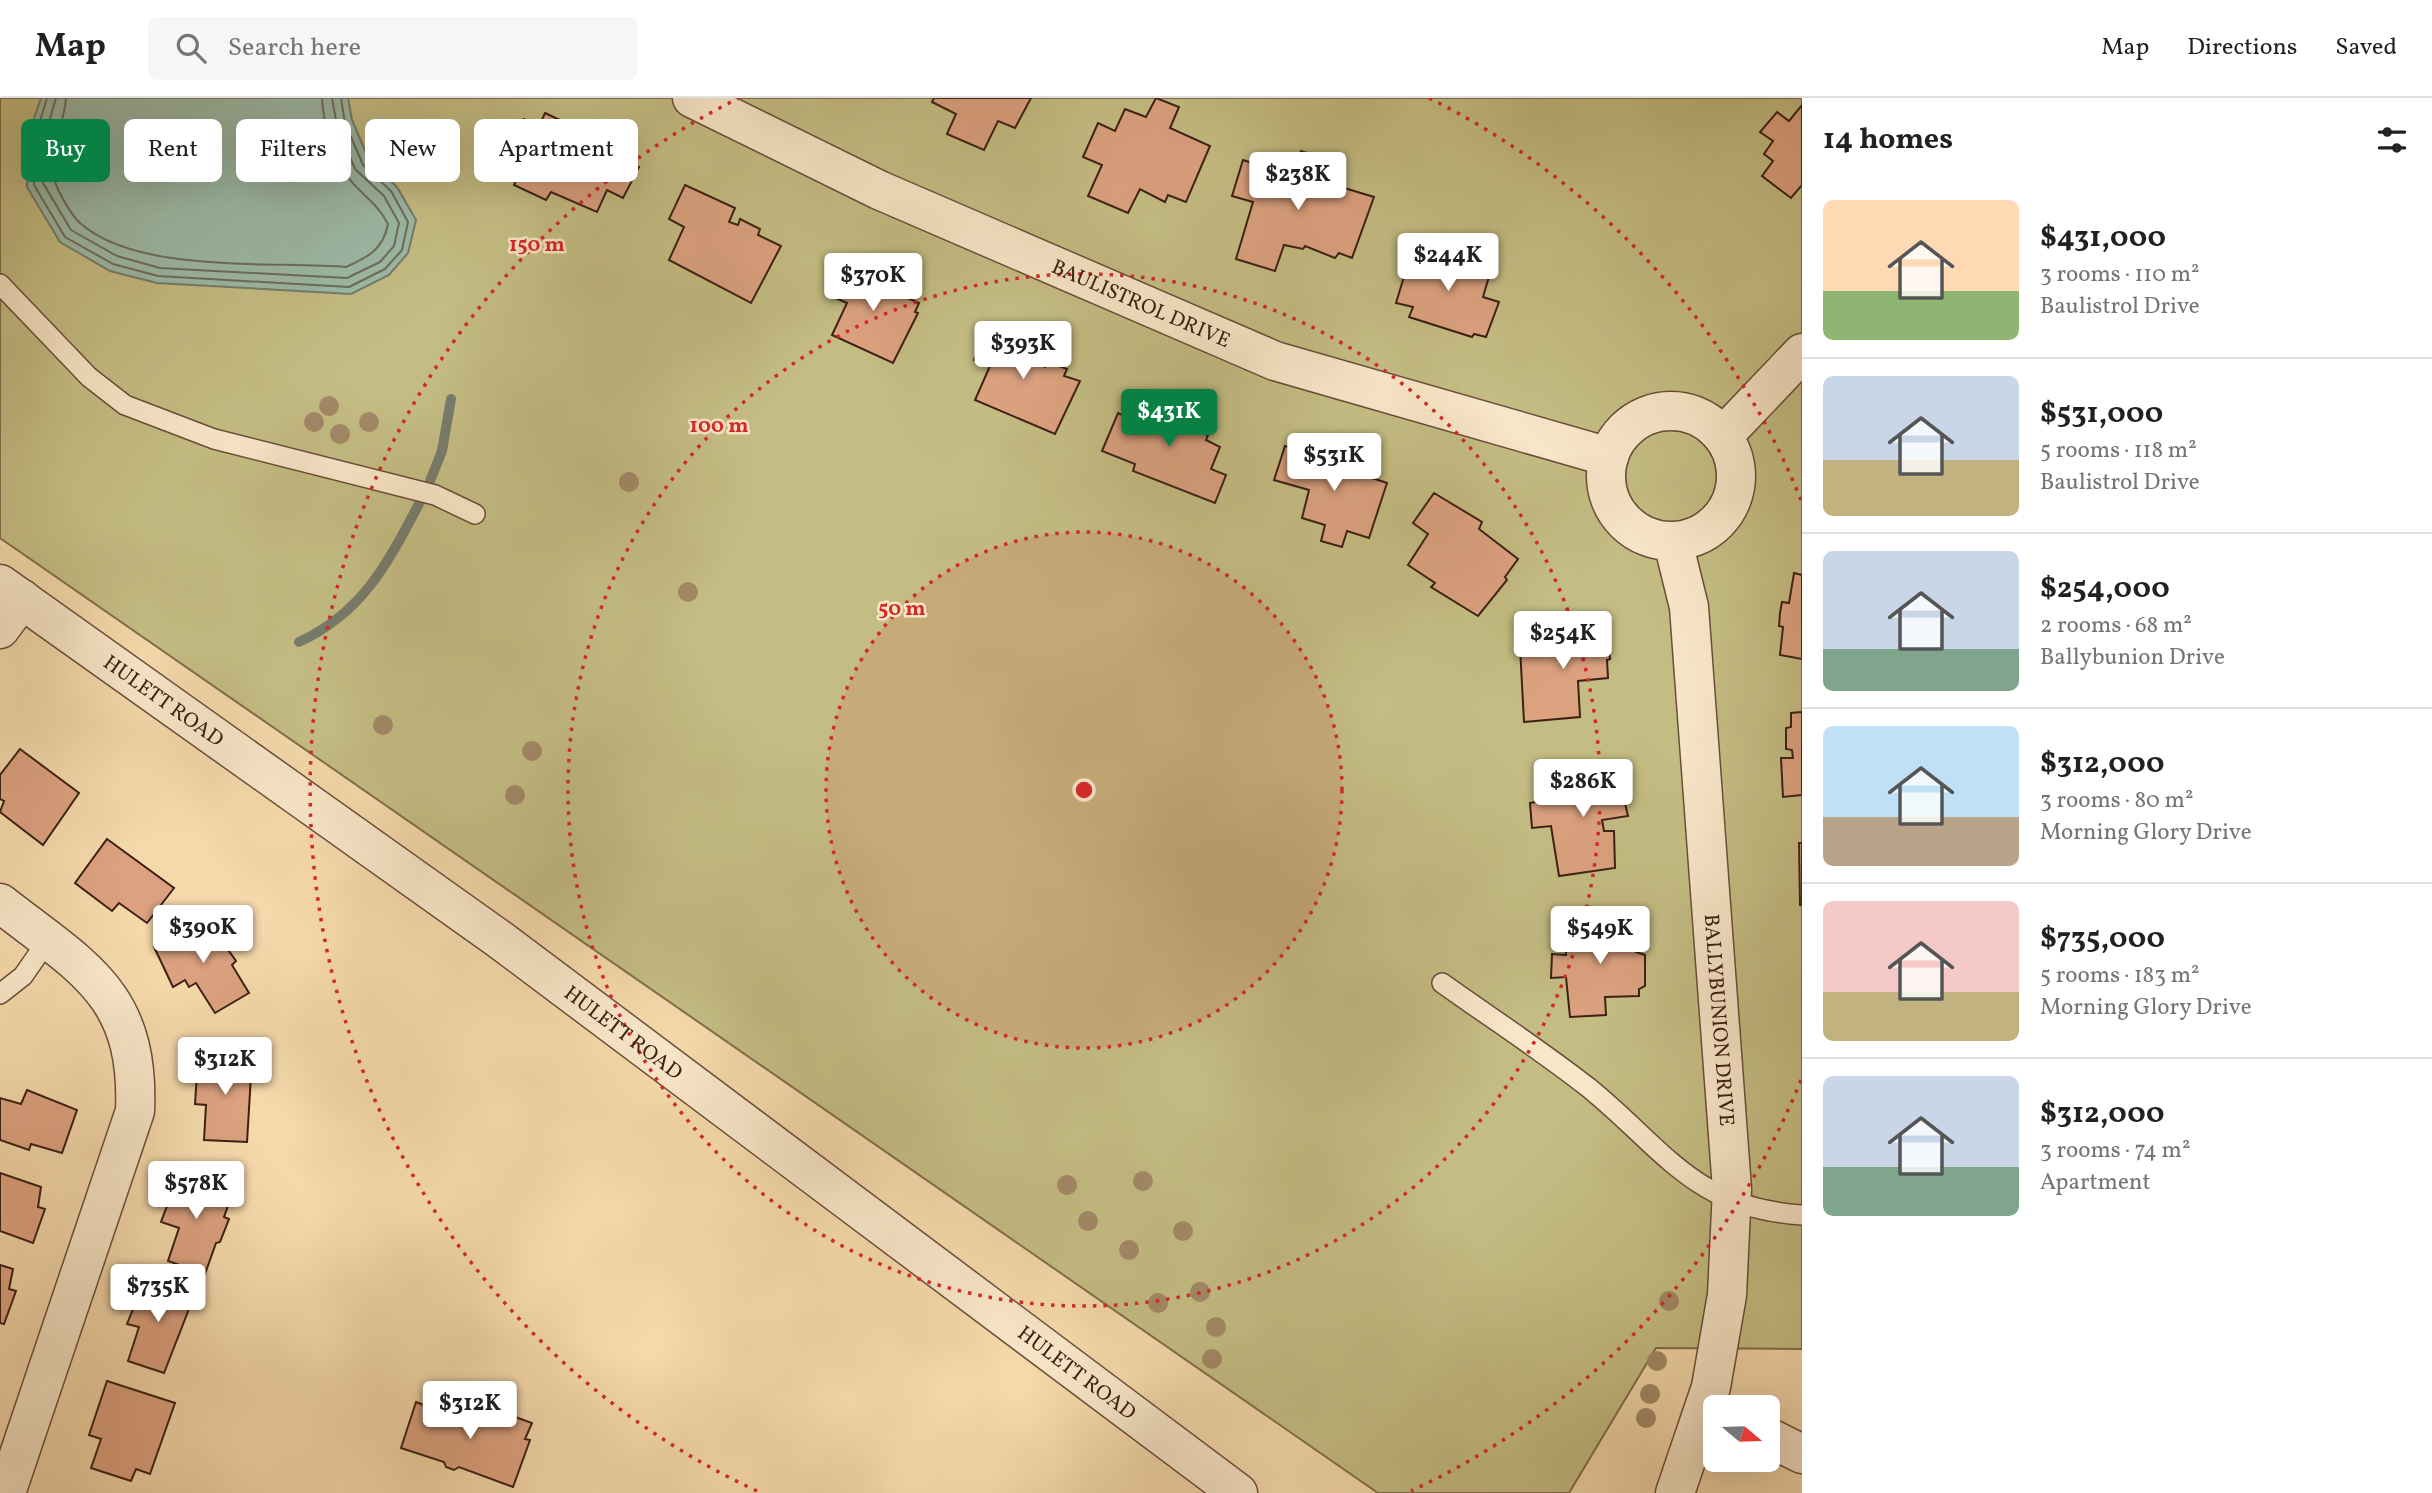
<!DOCTYPE html>
<html lang="en">
<head>
<meta charset="utf-8">
<style>
	body { margin:0; font-family:Vollkorn,serif; background:#f6f6f6; color:#202124; height:100vh; display:flex; flex-direction:column; font-size:26px; white-space:nowrap }
	* { box-sizing:border-box; margin:0 }
	p { font-size:23px; color:#757577 }
	.icon { flex:none; width:38px; height:38px; fill:none; stroke:currentColor; stroke-width:2; stroke-linecap:round; stroke-linejoin:round }
	.map { position:relative; flex:1; overflow:hidden }
	.drawer { display:flex; flex-direction:column; background:#fff; width:630px }
	.drawer>* { flex:none }
	.guide { position:absolute; left:21px; top:21px; width:665px; height:63px; display:flex; gap:14px }
	.needle { width:46px; rotate:109deg }
	.fabs { position:absolute; left:1703px; top:1297px; display:grid; gap:14px }
	.fabs a { display:grid; place-items:center; width:77px; height:77px; border-radius:10px; background:#fff; box-shadow:0 7px 28px #0002; font-size:35px }
	.price { position:absolute; translate:-50% -60px; padding:0 16px; border-radius:7px; background:#fff; color:#222; font-size:23px; line-height:46px; filter:drop-shadow(0 2px 4px #0008) }
	.price::after { content:''; position:absolute; left:50%; top:42px; width:21px; height:16px; margin-left:-10px; background:inherit; clip-path:polygon(0 0,100% 0,50% 100%) }
	.price.on { background:#0b8043; color:#fff }
	ul { padding:0; list-style:none }
	li { display:flex; align-items:center; gap:21px; height:175px; padding:0 21px }
	li+li { border-top:2px solid #e0e0e0 }
	li span { display:grid; place-items:center; flex:none; width:196px; height:140px; border-radius:10px; color:#555 }
	li>.icon { margin-inline-start:auto }
	span .icon { width:84px; height:84px; fill:#fffc; stroke-width:1 }
	li b { font-size:30px }
	h2 { display:flex; justify-content:space-between; align-items:center; height:84px; padding:0 21px; font-size:30px }
	.tag { padding:0 24px; border-radius:10px; background:#fff; box-shadow:0 7px 28px #0002; font-size:24px; line-height:63px }
	.tag.on { background:#0b8043; color:#fff }
	header { display:flex; align-items:center; gap:42px; box-sizing:border-box; height:98px; padding:0 35px; background:#fff; border-bottom:2px solid #e0e0e0 }
	header strong { font-size:33px }
	nav { display:flex; gap:38px; margin-inline-start:auto; font-size:24px }
	.search { width:490px; height:63px; background:#f6f6f6; display:flex; align-items:center; gap:18px; box-sizing:border-box; padding:0 24px; border-radius:10px; color:#757577; font-size:26px }
	main { display:flex; flex:1; min-height:0 }
	.map>svg:first-child { display:block }
	.green { fill:#c4bd83; stroke:#806e4b; stroke-width:2 }
	.water { fill:#9cbaa7; stroke:#767c6c; stroke-width:2 }
	.lines { fill:none; stroke-linecap:round; stroke-linejoin:round }
	.shore { stroke:#6c6d5d; stroke-width:2 }
	.stream { stroke:#767c6c; stroke-width:10 }
	.building { fill:#dca280; stroke:#3c2013; stroke-width:2 }
	.service-casing { stroke:#6a4e39; stroke-width:22 }
	.minor-casing { stroke:#6a4e39; stroke-width:41 }
	.tertiary-casing { stroke:#6a4e39; stroke-width:41 }
	.service { stroke:#f8e6c8; stroke-width:19 }
	.minor { stroke:#f8e6c8; stroke-width:38 }
	.tertiary { stroke:#f8e6c8; stroke-width:38 }
	.tree { fill:#a28967 }
	.ring { fill:none; stroke:#d62828; stroke-width:3.5; stroke-dasharray:3.5 7 }
	.labels { text-anchor:middle; stroke-width:5; stroke-linejoin:round; paint-order:stroke }
	.street-label { font-size:21px; fill:#3c2013; stroke:#f8e6c8 }
	.centre { fill:#d62828; stroke:#f8e6c8; stroke-width:3.5 }
	.ring-label { font-size:21px; text-anchor:middle; font-weight:bold; fill:#d62828; stroke:#f8e6c8; stroke-width:5; stroke-linejoin:round; paint-order:stroke }
</style>
</head>
<body>
<header>
<strong>Map</strong>
<div class="search"><svg class="icon" aria-label="search" viewBox="0 0 24 24"><circle cx="10" cy="10" r="6"/><path d="M15 15l6 6"/></svg>Search here</div>
<nav><a>Map</a><a>Directions</a><a>Saved</a></nav>
</header>
<main>
<div class="map">
<svg width="1802" height="1395" viewBox="0 0 1802 1395">
	<rect width="100%" height="100%" fill="#f5d9ab"/>
	<filter id="stains"><feTurbulence type="fractalNoise" baseFrequency=".00286" numOctaves="4"/><feColorMatrix values="0 0 0 0 .2 0 0 0 0 .09 0 0 0 0 .02 0 0 0 .5 -.17"/></filter>
	<radialGradient id="worn" r=".72"><stop offset=".6" stop-color="#630" stop-opacity="0"/><stop offset="1" stop-color="#630" stop-opacity=".3"/></radialGradient>
	<path class="green" d="M0,0h1802v1251l-146,-1 -87,145h-191l-1378,-955z"/>
	<path class="water" d="M41,0h307l4,22 18,42 27,25 19,33 -8,33 -19,22 -38,19 -194,-11 -47,-12 -50,-29 -33,-55 1,-51z"/>
	<g class="lines">
		<g class="shore">
			<path d="M47,0l-12,39 -1,48 31,52 48,27 45,12 191,11 36,-18 17,-19 6,-28 -17,-31 -28,-26 -18,-42 -4,-25"/>
			<path d="M56,0l-12,41 -1,44 28,47 46,26 43,12 187,10 33,-16 14,-16 5,-23 -15,-27 -29,-27 -18,-43 -5,-28"/>
			<path d="M66,0c-1,27 -22,56 -11,84 4,11 16,33 25,41 57,51 192,38 266,44 22,-10 37,-17 42,-43 -11,-22 -26,-28 -40,-47 -14,-20 -25,-54 -26,-79"/>
		</g>
		<g class="stream">
			<path d="M430,383l12,-30 9,-52"/>
			<path d="M299,544c65,-30 89,-80 121,-140"/>
		</g>
	</g>
	<g class="building">
		<path d="M934,0h97l-16,30 -17,-7 -14,29 -37,-16 9,-20 -24,-12z"/>
		<path d="M1156,0l23,9 -9,21 40,18 -24,56 -18,-7 -3,7 -25,-13 -12,24 -40,-17 14,-31 -19,-8 15,-34 17,8 10,-22 21,8z"/>
		<path d="M1802,7v80l-11,13 -29,-22 11,-15 -9,-7 9,-13 -13,-9 17,-20 12,9z"/>
		<path d="M545,15l19,9 -3,4 62,29 -2,3 18,9 -16,31 -16,-8 -10,22 -46,-20 -5,8 -32,-15 4,-9 -18,-9 24,-48 15,7z"/>
		<path d="M1301,53l26,9 -6,21 53,16 -22,61 -13,-5 -4,5 -30,-12 -2,3 -19,-4 -9,26 -39,-12 17,-57 -21,-6 11,-36 35,11 1,-4 14,5z"/>
		<path d="M685,87l50,23 -6,14 9,3 2,-6 20,10 -2,6 23,11 -30,57 -82,-43 15,-33 -15,-8z"/>
		<path d="M1413,149l78,23 -8,27 16,5 -13,35 -12,-3 -2,3 -63,-20 4,-10 -17,-4z"/>
		<path d="M846,164l16,8 1,-3 34,16 -3,9 25,11 -4,9 3,1 -25,50 -61,-28 15,-32 -16,-7z"/>
		<path d="M987,228l53,20 -7,16 12,5 2,-6 20,8 -3,7 16,5 -25,53 -80,-34 15,-34 -16,-6z"/>
		<path d="M1162,297l38,16 -6,19 14,5 -2,5 14,7 -9,22 15,6 -11,28 -82,-32 2,-7 -33,-13 16,-38 30,14z"/>
		<path d="M1285,348l87,22 -3,9 18,6 -18,55 -22,-7 -5,16 -21,-6 4,-16 -23,-7 7,-28 -35,-10z"/>
		<path d="M1434,395l48,29 -3,7 39,30 -13,18 2,3 -29,36 -47,-29 4,-4 -27,-18 20,-31 -15,-11z"/>
		<path d="M1794,475l8,2v84l-22,-4 3,-28 -4,-1 1,-13 2,-11 7,1z"/>
		<path d="M1605,520l5,41 -3,1 1,18 -30,3 2,36 -56,5 -4,-75 50,-4 -1,-21z"/>
		<path d="M1802,614v83l-19,2 -2,-39h12l-1,-8 -6,-1v-21l5,-1v-14z"/>
		<path d="M20,651l59,44 -36,52 -43,-33 4,-11 -4,-2v-24z"/>
		<path d="M1615,663l13,55 -26,4 2,11h10l1,37 -56,8 -8,-50 -19,2 -2,-25 16,-3 -2,-10 38,-6 -3,-19z"/>
		<path d="M107,741l67,49 -27,35 -28,-20 -7,8 -37,-28z"/>
		<path d="M1799,745h3v62h-2z"/>
		<path d="M206,821l30,42 -4,4 17,28 -34,20 -19,-30 -7,4 -4,-7 -12,7 -19,-40z"/>
		<path d="M1611,823h23l2,31 9,3v31l-6,3v7l-34,1 1,18 -36,2 -4,-40 -15,1 1,-24 14,1v-29l44,-1z"/>
		<path d="M198,959l54,2 -5,83 -43,-2 2,-35 -11,-1z"/>
		<path d="M27,992l50,20 -15,43 -31,-9 -2,6 -29,-10v-42l21,6z"/>
		<path d="M0,1075l41,14 -3,20 7,2 -12,34 -33,-12z"/>
		<path d="M179,1076l54,18 -9,25 5,2 -9,23 -4,1 -11,31 -37,-13 11,-33 -18,-6z"/>
		<path d="M0,1167l13,4 -4,20 7,2 -12,33 -4,-1z"/>
		<path d="M145,1181l49,17 -30,77 -36,-12 11,-34 -12,-3z"/>
		<path d="M107,1283l68,22 -25,71 -14,-5 -5,12 -40,-13 10,-29 -12,-4z"/>
		<path d="M416,1304l28,11 3,-9 10,4 2,-4 42,18 3,-9 28,10 -7,16 5,1 -17,47 -54,-20 -5,3 -8,-3 -2,-5 -43,-14z"/>
	</g>
	<g class="lines">
		<g class="service-casing">
			<g id="service">
				<path d="M0,186l89,93 36,28 89,34 221,56 40,19"/>
				<path d="M1442,885c49,35 100,68 147,105 76,62 105,120 213,127"/>
				<path d="M0,896l23,-18 25,-36"/>
			</g>
		</g>
		<g class="minor-casing">
			<g id="minor">
				<path id="s1" d="M692,0l187,92 396,171 334,96"/>
				<circle cx="1671" cy="378" r="65"/>
				<path d="M1723,338l79,-83"/>
				<path id="s2" d="M1673,444l16,65 43,582 -5,106 -16,92 -36,106"/>
				<path d="M0,531l22,-30"/>
				<path d="M0,805c83,65 140,90 135,208l-129,382"/>
				<path d="M1768,1339l34,17"/>
			</g>
		</g>
		<g class="tertiary-casing">
			<g id="tertiary">
				<path id="s3" d="M0,486l499,355 739,554"/>
			</g>
		</g>
		<use href="#service" class="service"/>
		<use href="#minor" class="minor"/>
		<use href="#tertiary" class="tertiary"/>
	</g>
	<g class="tree">
		<circle cx="329" cy="308" r="10"/>
		<circle cx="314" cy="324" r="10"/>
		<circle cx="369" cy="324" r="10"/>
		<circle cx="340" cy="336" r="10"/>
		<circle cx="629" cy="384" r="10"/>
		<circle cx="688" cy="494" r="10"/>
		<circle cx="383" cy="627" r="10"/>
		<circle cx="532" cy="653" r="10"/>
		<circle cx="515" cy="697" r="10"/>
		<circle cx="1143" cy="1083" r="10"/>
		<circle cx="1067" cy="1087" r="10"/>
		<circle cx="1088" cy="1123" r="10"/>
		<circle cx="1183" cy="1133" r="10"/>
		<circle cx="1129" cy="1152" r="10"/>
		<circle cx="1200" cy="1194" r="10"/>
		<circle cx="1669" cy="1203" r="10"/>
		<circle cx="1158" cy="1205" r="10"/>
		<circle cx="1216" cy="1229" r="10"/>
		<circle cx="1212" cy="1261" r="10"/>
		<circle cx="1657" cy="1263" r="10"/>
		<circle cx="1650" cy="1296" r="10"/>
		<circle cx="1646" cy="1320" r="10"/>
	</g>
	<circle cx="1084" cy="692" r="258" fill="#d62828" fill-opacity=".12"/>
	<g class="ring">
		<circle cx="1084" cy="692" r="258"/>
		<circle cx="1084" cy="692" r="516"/>
		<path d="M1801 982A773 773 0 0 1 1411 1393M757 1393A773 773 0 0 1 739 0M1429 0A773 773 0 0 1 1801 402"/>
	</g>
	<g class="labels">
		<g class="street-label">
			<text dy="7" stroke="none"><textPath href="#s1" startOffset="494">BAULISTROL DRIVE</textPath></text>
			<text dy="7" stroke="none"><textPath href="#s3" startOffset="201">HULETT ROAD</textPath></text>
			<text dy="7" stroke="none"><textPath href="#s2" startOffset="481">BALLYBUNION DRIVE</textPath></text>
			<text dy="7" stroke="none"><textPath href="#s3" startOffset="768">HULETT ROAD</textPath></text>
			<text dy="7" stroke="none"><textPath href="#s3" startOffset="1335">HULETT ROAD</textPath></text>
		</g>
	</g>
	<circle cx="1084" cy="692" r="10" class="centre"/>
	<g class="ring-label">
		<text x="537" y="153">150 m</text>
		<text x="719" y="334">100 m</text>
		<text x="902" y="517">50 m</text>
	</g>
	<rect width="100%" height="100%" filter="url(#stains)"/>
	<rect width="100%" height="100%" fill="url(#worn)"/>
</svg>
<div class="fabs">
<a><svg class="needle" viewBox="-14 -14 28 28"><path d="M0-13l5 13h-10z" fill="#e53935"/><path d="M0 13l5-13h-10z" fill="#757577"/></svg></a>
</div>
<b class="price" style="left:1298px;top:114px">$238K</b>
<b class="price" style="left:1448px;top:195px">$244K</b>
<b class="price" style="left:873px;top:215px">$370K</b>
<b class="price" style="left:1023px;top:283px">$393K</b>
<b class="price on" style="left:1169px;top:351px">$431K</b>
<b class="price" style="left:1334px;top:395px">$531K</b>
<b class="price" style="left:1563px;top:573px">$254K</b>
<b class="price" style="left:1583px;top:721px">$286K</b>
<b class="price" style="left:203px;top:867px">$390K</b>
<b class="price" style="left:1600px;top:868px">$549K</b>
<b class="price" style="left:225px;top:999px">$312K</b>
<b class="price" style="left:196px;top:1123px">$578K</b>
<b class="price" style="left:158px;top:1226px">$735K</b>
<b class="price" style="left:470px;top:1343px">$312K</b>
<div class="guide">
<a class="tag on">Buy</a>
<a class="tag">Rent</a>
<a class="tag">Filters</a>
<a class="tag">New</a>
<a class="tag">Apartment</a>
</div>
</div>
<section class="drawer">
<h2>14 homes<svg class="icon" aria-label="filters" viewBox="0 0 24 24"><path d="M4 7h16M4 17h16"/><circle cx="9" cy="7" r="2"/><circle cx="15" cy="17" r="2"/></svg></h2>
<ul>
<li><span style="background:linear-gradient(#ffd9b3 65%,#8fb573 0)"><svg class="icon" aria-label="home" viewBox="0 0 24 24"><path d="M3 11l9-7 9 7M6 9v11h12V9"/></svg></span><div><b>$431,000</b><p>3 rooms · 110 m²</p><p>Baulistrol Drive</p></div></li>
<li><span style="background:linear-gradient(#c9d6e8 60%,#c2b280 0)"><svg class="icon" aria-label="home" viewBox="0 0 24 24"><path d="M3 11l9-7 9 7M6 9v11h12V9"/></svg></span><div><b>$531,000</b><p>5 rooms · 118 m²</p><p>Baulistrol Drive</p></div></li>
<li><span style="background:linear-gradient(#c9d6e8 70%,#7fa58c 0)"><svg class="icon" aria-label="home" viewBox="0 0 24 24"><path d="M3 11l9-7 9 7M6 9v11h12V9"/></svg></span><div><b>$254,000</b><p>2 rooms · 68 m²</p><p>Ballybunion Drive</p></div></li>
<li><span style="background:linear-gradient(#bfe0f5 65%,#b9a48a 0)"><svg class="icon" aria-label="home" viewBox="0 0 24 24"><path d="M3 11l9-7 9 7M6 9v11h12V9"/></svg></span><div><b>$312,000</b><p>3 rooms · 80 m²</p><p>Morning Glory Drive</p></div></li>
<li><span style="background:linear-gradient(#f6c9c9 65%,#c2b280 0)"><svg class="icon" aria-label="home" viewBox="0 0 24 24"><path d="M3 11l9-7 9 7M6 9v11h12V9"/></svg></span><div><b>$735,000</b><p>5 rooms · 183 m²</p><p>Morning Glory Drive</p></div></li>
<li><span style="background:linear-gradient(#c9d6e8 65%,#7fa58c 0)"><svg class="icon" aria-label="home" viewBox="0 0 24 24"><path d="M3 11l9-7 9 7M6 9v11h12V9"/></svg></span><div><b>$312,000</b><p>3 rooms · 74 m²</p><p>Apartment</p></div></li>
</ul>
</section>
</main>
</body>
</html>
